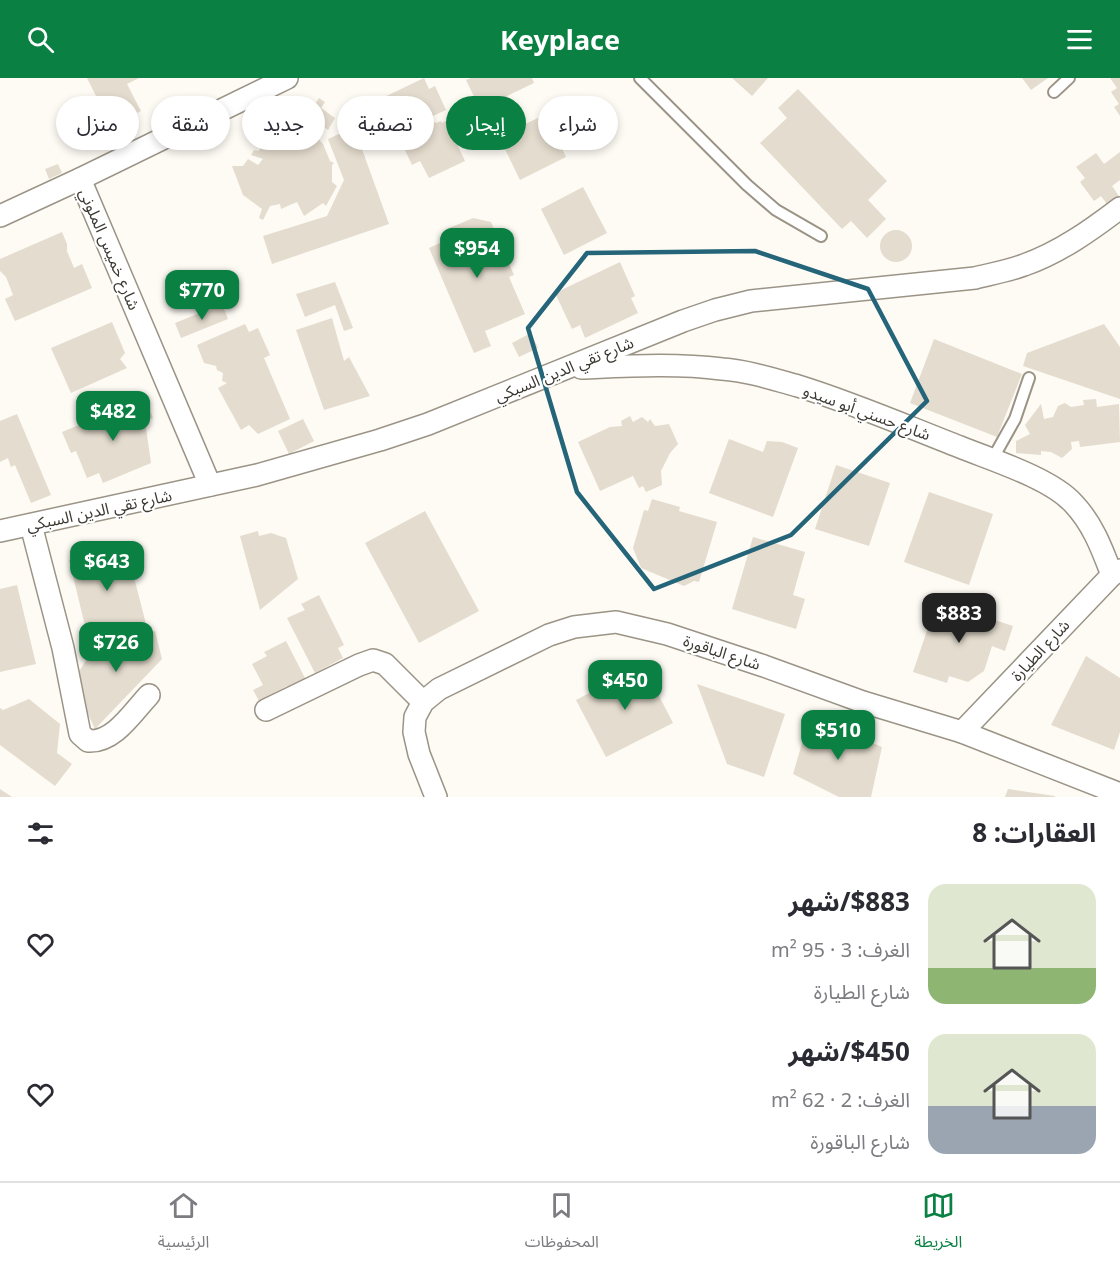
<!DOCTYPE html>
<html lang="ar">
<head>
<meta charset="utf-8">
<style>
	body { margin:0; font-family:"Noto Sans","Noto Sans Arabic",sans-serif; background:#f7f7f7; color:#2b2b33; direction:rtl; height:100vh; display:flex; flex-direction:column; font-size:22px; white-space:nowrap }
	* { box-sizing:border-box; margin:0 }
	p { font-size:20px; color:#7c7c81 }
	.icon { flex:none; width:33px; height:33px; fill:none; stroke:currentColor; stroke-width:2; stroke-linecap:round; stroke-linejoin:round }
	.map { position:relative; height:719px; overflow:hidden; direction:ltr }
	.side { display:flex; flex-direction:column; background:#fff; flex:1 }
	.side>* { flex:none }
	.top-card { position:absolute; left:18px; top:18px; width:600px; height:54px; direction:rtl; display:flex; gap:12px }
	.price { position:absolute; translate:-50% -51px; padding:0 14px; border-radius:12px; background:#0b8043; color:#fff; font-size:20px; line-height:39px; filter:drop-shadow(0 2px 3px #0008) }
	.price::after { content:''; position:absolute; left:50%; top:36px; width:18px; height:14px; margin-left:-9px; background:inherit; clip-path:polygon(0 0,100% 0,50% 100%) }
	.price.on { background:#222; color:#fff }
	ul { padding:0; list-style:none }
	li { display:flex; align-items:center; gap:18px; height:150px; padding:0 24px }
	li span { display:grid; place-items:center; flex:none; width:168px; height:120px; border-radius:18px; color:#555 }
	li>.icon { margin-inline-start:auto }
	span .icon { width:72px; height:72px; fill:#fffc; stroke-width:1 }
	li b { font-size:26px }
	h2 { display:flex; justify-content:space-between; align-items:center; height:72px; padding:0 24px; font-size:26px }
	.pill { padding:0 21px; border-radius:27px; background:#fff; box-shadow:0 3px 9px #0003; font-size:21px; line-height:54px }
	.pill.on { background:#0b8043; color:#fff }
	header { display:flex; justify-content:space-between; align-items:center; height:78px; padding:0 24px; background:#0b8043; color:#fff; font-size:27px; font-weight:700 }
	.dock { display:flex; justify-content:space-around; align-items:center; height:84px; border-top:2px solid #e1e1e2; background:#fff; font-size:16px; color:#7c7c81 }
	.dock a { display:grid; justify-items:center; gap:3px }
	.dock .on { color:#0b8043 }
	.map>svg:first-child { display:block }
	.building { fill:#e4dcce }
	.lines { fill:none; stroke-linecap:round; stroke-linejoin:round }
	.lane-casing { stroke:#9b9486; stroke-width:14 }
	.street-casing { stroke:#9b9486; stroke-width:24 }
	.lane { stroke:#fff; stroke-width:10 }
	.street { stroke:#fff; stroke-width:21 }
	.marked { fill:none; stroke:#25657a; stroke-width:4.5; stroke-linejoin:round }
	.labels { text-anchor:middle; stroke-width:4.5; stroke-linejoin:round; paint-order:stroke }
	.street-label { font-size:16px; fill:#3c3933; stroke:#fff }
</style>
</head>
<body>
<header><svg class="icon" aria-label="menu" viewBox="0 0 24 24"><path d="M4 6h16M4 12h16M4 18h16"/></svg>Keyplace<svg class="icon" aria-label="search" viewBox="0 0 24 24"><circle cx="10" cy="10" r="6"/><path d="M15 15l6 6"/></svg></header>
<div class="map">
<svg width="1120" height="719" viewBox="0 0 1120 719">
	<rect width="100%" height="100%" fill="#fefbf5"/>
	<g class="building">
		<path d="M87,0h52l-12,6 14,27 -30,15z"/>
		<path d="M424,0l5,11 6,-3 11,24 -28,13 3,6 14,-7 1,1 5,-2 1,2 7,-4 3,7 -3,1 16,34 -36,17 -9,-17 -8,4 -16,-34 -4,2 -14,-33z"/>
		<path d="M471,0h61l2,5 -27,13 4,8 -16,8 -4,-8 -11,5 -14,-29z"/>
		<path d="M732,0h36l-16,18z"/>
		<path d="M1022,0h26l-17,12z"/>
		<path d="M1110,0h10v38l-6,-9 5,-3 -8,-12 6,-4z"/>
		<path d="M798,11l89,92 -19,19 18,19 -19,19 -16,-17 -9,8 -82,-86 27,-25 -9,-10z"/>
		<path d="M319,20l6,4 -4,6 14,10 -7,12 -13,-9 -4,6 -9,-5 5,-7 -10,-7 2,-3 20,14 3,-5 -9,-7z"/>
		<path d="M546,36l20,43 -46,23 -21,-43z"/>
		<path d="M354,49l35,97 -117,40 -9,-28 64,-20 17,-36 -16,-41z"/>
		<path d="M284,50l26,10 3,-5 10,11 7,17 4,2 -2,2v17l5,4 -11,20 -3,-3 -19,13 -7,-14 -16,7 -1,-5 -10,2 -7,14 -4,-2 3,-9 -19,-14 -11,-29h11l5,-7 10,6 5,-6 -12,-4 3,-5 5,1 10,-21 12,5z"/>
		<path d="M1120,74v28l-8,6 7,10 -12,8 -6,-8 -7,5 -14,-19 5,-4 -9,-11 20,-14 8,11z"/>
		<path d="M58,86l4,9 -13,6 -4,-10z"/>
		<path d="M583,109l24,46 -43,22 -23,-46z"/>
		<path d="M473,140l18,4 23,53 -5,2 16,37 -40,17 6,15 -17,7 -45,-105 22,-10 -4,-9z"/>
		<circle cx="896" cy="168" r="16"/>
		<path d="M62,154l5,12v7l7,17 8,-4 10,24 -77,33 -10,-22 8,-4 -7,-18 -6,-6v-12z"/>
		<path d="M620,184l15,34 -4,2 7,15 -53,25 -5,-13 -8,4 -17,-36z"/>
		<path d="M335,204l18,46 -9,3 -9,-26 -30,12 -9,-23z"/>
		<path d="M222,226l6,15 -47,19 -6,-15z"/>
		<path d="M332,240l12,43 5,-4 21,39 -46,14 -28,-80z"/>
		<path d="M112,244l13,31 -5,6 7,9 -56,25 -20,-45z"/>
		<path d="M245,246l4,8 9,-4 12,27 -6,3 26,61 -32,15 -9,-9 -8,5 -23,-42 9,-5 -5,-2 1,-8 -6,-3 -1,-4 -12,-3 -7,-18z"/>
		<path d="M1104,246l16,23v52l-97,-33 4,-13z"/>
		<path d="M531,255l7,15 -19,9 -7,-14z"/>
		<path d="M934,261l88,35 -25,63 -87,-34z"/>
		<path d="M144,320l9,20 -8,3 6,42 -48,20 -4,-10 -12,5 -11,-27 -5,2 -9,-21z"/>
		<path d="M1096,321l1,8 22,-3 1,38 -40,5 -1,-6 -8,1 1,7 -10,9 -11,-6 -10,-1v4l-25,-2v-12l14,-7 -5,-9 16,-21 3,15 9,-2 5,-11 7,-3 6,4 13,-2 -1,-5z"/>
		<path d="M17,336l34,81 -20,8 -16,-38 -4,2 -3,-9 -8,4v-41z"/>
		<path d="M630,338l3,6 9,-5 6,5 2,-3 5,7 14,-2 9,20 -8,9 -9,18 1,14 -16,7 -3,-6 -4,2 -6,-12 -33,15 -22,-49 32,-15 12,-1 -1,-5z"/>
		<path d="M303,341l11,22 -25,13 -11,-23z"/>
		<path d="M729,361l34,13 4,-11 15,1 16,6 -25,69 -64,-24z"/>
		<path d="M836,387l54,18 -21,63 -54,-17z"/>
		<path d="M929,414l64,22 -24,71 -65,-23z"/>
		<path d="M652,421l28,8 -1,4 38,11 -18,60 -5,-1 -10,5 -43,-18 -8,-20 11,-38 4,1z"/>
		<path d="M425,433l54,100 -60,32 -54,-100z"/>
		<path d="M258,453l1,5 12,-3 15,5 12,41 -38,31 -20,-74z"/>
		<path d="M753,459l52,15 -12,43 12,4 -9,30 -64,-20z"/>
		<path d="M126,468l20,78 -58,14 -19,-78z"/>
		<path d="M17,507l19,79 -36,8v-83z"/>
		<path d="M319,517l25,50 -6,3 5,10 -28,15 -28,-55 18,-8 -4,-6z"/>
		<path d="M937,523l76,25 -8,25 -13,-5 -8,25 -16,11 -19,-6 -2,7 -34,-11z"/>
		<path d="M155,553l7,28 -67,70 -12,-26 -6,-28 11,-18 15,-12z"/>
		<path d="M286,563l20,39 -16,8 -3,-2 -28,15 -6,-11 10,-5 -11,-21 15,-8 -3,-4z"/>
		<path d="M1086,578l34,22v54l-6,18 -63,-25z"/>
		<path d="M643,587l30,58 -67,34 -30,-57z"/>
		<path d="M697,606l88,30 -21,63 -37,-13z"/>
		<path d="M29,621l31,25 -3,29 15,11 -17,22 -55,-41v-37l3,2z"/>
		<path d="M810,638l72,31 -11,50h-32l-46,-23z"/>
		<path d="M0,711l12,8h-12z"/>
		<path d="M1008,711l47,7v1h-50z"/>
	</g>
	<g class="lines">
		<g class="lane-casing">
			<g id="lane">
				<path d="M640,0l107,107 29,25 45,26"/>
				<path d="M1054,14l15,-14"/>
				<path d="M992,382l23,-41 14,-41"/>
			</g>
		</g>
		<g class="street-casing">
			<g id="street">
				<path d="M80,101l130,306"/>
				<path d="M0,138l80,-37 207,-101"/>
				<path d="M581,290c47,-2 95,-5 141,1 26,2 51,10 76,17 55,17 108,40 162,61 32,13 90,31 113,56 20,21 29,46 39,72"/>
				<path d="M31,447l32,123 17,86 8,7c26,2 45,-29 61,-46"/>
				<path d="M0,453l257,-56 123,-35 48,-16 255,-103 32,-11 36,-9 224,-23c16,-4 33,-7 49,-13 35,-12 67,-35 96,-57"/>
				<path d="M266,632l93,-45 14,-5 12,4 38,38"/>
				<path d="M962,654l150,-157 8,-5"/>
				<path d="M436,719l-17,-43 -5,-22 1,-15 8,-15 16,-13 110,-54 25,-8 42,-5 51,12 97,32 99,36 99,30 158,62"/>
			</g>
		</g>
		<use href="#lane" class="lane"/>
		<use href="#street" class="street"/>
	</g>
	<path class="marked" d="M755,173l113,38 59,112 -136,134 -137,54 -77,-97 -49,-164 59,-75z"/>
	<g class="labels">
		<g class="street-label">
			<text transform="translate(110 171) rotate(67)" y="6">شارع خميس الملوني</text>
			<text transform="translate(564 291) rotate(-22)" y="6">شارع تقي الدين السبكي</text>
			<text transform="translate(867 334) rotate(20)" y="6">شارع حسني أبو سيدو</text>
			<text transform="translate(99 432) rotate(-12)" y="6">شارع تقي الدين السبكي</text>
			<text transform="translate(1040 572) rotate(-47)" y="6">شارع الطيارة</text>
			<text transform="translate(722 574) rotate(18)" y="6">شارع الباقورة</text>
		</g>
	</g>
</svg>
<b class="price" style="left:477px;top:201px">$954</b>
<b class="price" style="left:202px;top:243px">$770</b>
<b class="price" style="left:113px;top:364px">$482</b>
<b class="price" style="left:107px;top:514px">$643</b>
<b class="price on" style="left:959px;top:566px">$883</b>
<b class="price" style="left:116px;top:595px">$726</b>
<b class="price" style="left:625px;top:633px">$450</b>
<b class="price" style="left:838px;top:683px">$510</b>
<div class="top-card">
<a class="pill">شراء</a>
<a class="pill on">إيجار</a>
<a class="pill">تصفية</a>
<a class="pill">جديد</a>
<a class="pill">شقة</a>
<a class="pill">منزل</a>
</div>
</div>
<section class="side">
<h2>العقارات: 8<svg class="icon" aria-label="filters" viewBox="0 0 24 24"><path d="M4 7h16M4 17h16"/><circle cx="9" cy="7" r="2"/><circle cx="15" cy="17" r="2"/></svg></h2>
<ul>
<li><span style="background:linear-gradient(#dfe7d0 70%,#8fb573 0)"><svg class="icon" aria-label="home" viewBox="0 0 24 24"><path d="M3 11l9-7 9 7M6 9v11h12V9"/></svg></span><div><b>$883/شهر</b><p>الغرف: 3 · 95 m²</p><p>شارع الطيارة</p></div><svg class="icon" aria-label="heart" viewBox="0 0 24 24"><path d="M12 20l-8-8c-3-5 5-10 8-4 3-6 11-1 8 4z"/></svg></li>
<li><span style="background:linear-gradient(#dfe7d0 60%,#9aa5b1 0)"><svg class="icon" aria-label="home" viewBox="0 0 24 24"><path d="M3 11l9-7 9 7M6 9v11h12V9"/></svg></span><div><b>$450/شهر</b><p>الغرف: 2 · 62 m²</p><p>شارع الباقورة</p></div><svg class="icon" aria-label="heart" viewBox="0 0 24 24"><path d="M12 20l-8-8c-3-5 5-10 8-4 3-6 11-1 8 4z"/></svg></li>
</ul>
</section>
<nav class="dock">
<a class="on"><svg class="icon" aria-label="map" viewBox="0 0 24 24"><path d="M3 6l6-2 6 2 6-2v14l-6 2-6-2-6 2zM9 4v14M15 6v14"/></svg>الخريطة</a>
<a><svg class="icon" aria-label="saved" viewBox="0 0 24 24"><path d="M7 4h10v16l-5-4-5 4z"/></svg>المحفوظات</a>
<a><svg class="icon" aria-label="home" viewBox="0 0 24 24"><path d="M3 11l9-7 9 7M6 9v11h12V9"/></svg>الرئيسية</a>
</nav>
</body>
</html>
